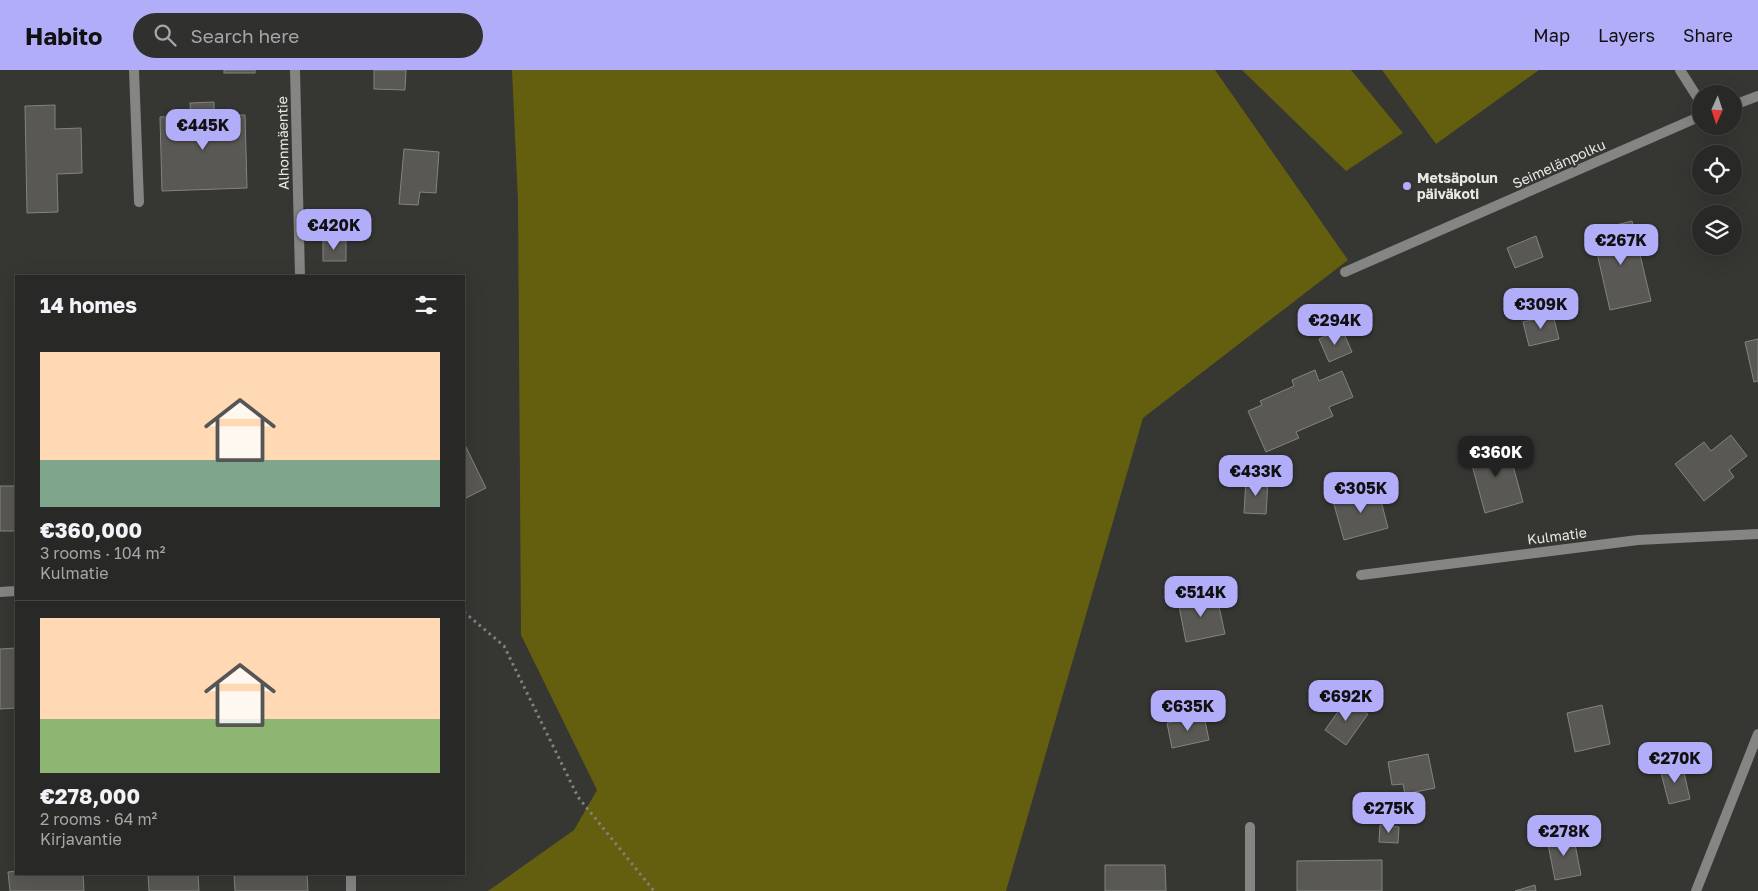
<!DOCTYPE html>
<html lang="en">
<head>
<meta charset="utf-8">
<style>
	body { margin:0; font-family:"Golos Text",sans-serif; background:#30302e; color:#f1f3f6; height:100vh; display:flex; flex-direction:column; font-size:19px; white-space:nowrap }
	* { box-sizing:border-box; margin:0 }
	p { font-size:16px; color:#a5a6a7 }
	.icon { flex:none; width:28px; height:28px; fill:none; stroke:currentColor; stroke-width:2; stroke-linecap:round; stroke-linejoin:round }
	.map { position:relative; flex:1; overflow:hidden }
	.side { position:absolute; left:15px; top:205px; width:450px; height:600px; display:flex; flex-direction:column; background:#282826; border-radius:0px; box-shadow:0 5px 20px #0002,0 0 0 1px #444443 }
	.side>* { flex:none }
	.needle { width:32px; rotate:183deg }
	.fabs { position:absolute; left:1692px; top:15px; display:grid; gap:10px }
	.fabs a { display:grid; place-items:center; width:50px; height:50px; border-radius:50%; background:#282826; box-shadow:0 5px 20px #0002,0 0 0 1px #444443; font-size:25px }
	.price { position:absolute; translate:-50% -42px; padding:0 11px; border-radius:10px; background:#b2adf9; color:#111; font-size:16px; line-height:32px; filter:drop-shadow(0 1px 2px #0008) }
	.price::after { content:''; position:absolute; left:50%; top:30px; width:15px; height:11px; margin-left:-8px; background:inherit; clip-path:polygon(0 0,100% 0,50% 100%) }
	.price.on { background:#222; color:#fff }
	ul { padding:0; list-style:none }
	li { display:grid; align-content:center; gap:10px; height:265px; padding:0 25px }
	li+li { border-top:1px solid #444443 }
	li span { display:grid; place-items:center; height:155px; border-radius:0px; color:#555 }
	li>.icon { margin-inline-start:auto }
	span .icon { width:90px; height:90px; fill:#fffc; stroke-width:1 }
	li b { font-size:21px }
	h2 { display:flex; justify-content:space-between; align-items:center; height:60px; padding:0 25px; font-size:21px }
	header { display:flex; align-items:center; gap:30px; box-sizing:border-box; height:70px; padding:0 25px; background:#b2adf9; color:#111 }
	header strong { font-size:24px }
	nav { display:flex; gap:28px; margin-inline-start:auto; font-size:18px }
	.search { width:350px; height:45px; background:#30302e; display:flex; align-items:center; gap:12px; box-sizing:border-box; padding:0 18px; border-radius:28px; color:#a5a6a7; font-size:19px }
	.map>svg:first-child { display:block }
	.green { fill:#635f0f }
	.building { fill:#595854; stroke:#83837f }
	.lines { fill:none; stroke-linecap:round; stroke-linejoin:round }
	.path { stroke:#81817e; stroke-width:3; stroke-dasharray:2.5 4; stroke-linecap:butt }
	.service { stroke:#858583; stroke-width:10 }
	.minor { stroke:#858583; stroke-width:10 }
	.poi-dot { fill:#b2adf9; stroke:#363632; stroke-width:2 }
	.labels { text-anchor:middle; stroke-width:4; stroke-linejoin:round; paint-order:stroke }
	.street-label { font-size:14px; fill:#e7e7e4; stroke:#363632 }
	.poi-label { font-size:14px; font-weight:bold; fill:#e7e7e4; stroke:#363632; text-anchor:start }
</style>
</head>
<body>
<header>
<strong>Habito</strong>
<div class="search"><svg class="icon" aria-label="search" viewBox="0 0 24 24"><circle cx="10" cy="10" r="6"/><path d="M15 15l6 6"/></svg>Search here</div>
<nav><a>Map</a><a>Layers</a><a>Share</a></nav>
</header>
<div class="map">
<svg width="1758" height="821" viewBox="0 0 1758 821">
	<rect width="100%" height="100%" fill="#363632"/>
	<g class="green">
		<path d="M512,0h703l133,190 -205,158 -137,473h-518l86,-61 23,-40 -76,-155 -3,-434z"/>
		<path d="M1242,0h109l52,63 -57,38z"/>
		<path d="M1382,0h157l-103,74z"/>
	</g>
	<g class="building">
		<rect x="224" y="0" width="31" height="3"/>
		<path d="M374,0h32l-1,20 -31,-1z"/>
		<path d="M214,32v13h31l2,73 -85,3 -2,-74 31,-1 -1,-13z"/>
		<path d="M55,35v24l26,-1 1,45 -25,1 1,38 -31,1 -2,-107z"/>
		<path d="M404,79l35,3 -3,41 -16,-1 -2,13 -19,-1z"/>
		<path d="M324,142l21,1v16l-22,-1z"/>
		<path d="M1632,151l19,80 -41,9 -18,-79z"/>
		<path d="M1536,166l7,21 -28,11 -8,-20z"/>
		<rect x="323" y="171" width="23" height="20"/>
		<path d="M1553,245l6,24 -30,7 -6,-24z"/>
		<path d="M1342,259l10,23 -23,10 -10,-23z"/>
		<path d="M1758,269v42l-4,1 -9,-40z"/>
		<path d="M1315,300l4,11 23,-10 11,26 -24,10 4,9 -37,16 3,6 -33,14 -18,-41 14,-6 -2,-4 34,-15 -2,-6z"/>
		<path d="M1731,365l16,21 -18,14 5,7 -30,24 -29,-37 29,-22 7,9z"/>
		<path d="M464,373l22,45 -22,11z"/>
		<path d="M1507,374l16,58 -38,11 -16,-59z"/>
		<path d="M1246,410l22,1 -2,33 -22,-1z"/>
		<rect x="0" y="416" width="16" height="45"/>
		<path d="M1378,419l10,39 -44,12 -11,-39z"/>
		<path d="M1216,523l9,41 -39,8 -8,-41z"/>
		<path d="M16,578v60l-16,1v-60z"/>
		<path d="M1347,629l21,15 -22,31 -21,-15z"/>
		<path d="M1602,635l8,39 -35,8 -8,-39z"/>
		<path d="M1204,646l5,24 -37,8 -5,-25z"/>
		<path d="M1428,684l7,34 -30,6 -2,-10 -11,1 -4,-23z"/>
		<path d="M1682,694l8,35 -21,5 -9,-35z"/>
		<path d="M1380,755l19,2 -1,16 -19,-1z"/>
		<path d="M1573,764l8,41 -26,5 -8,-41z"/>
		<path d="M1382,790v31h-85v-30z"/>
		<path d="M1105,795h60l1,26h-61z"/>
		<path d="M16,801v3h67l1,17h-74l-2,-19z"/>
		<path d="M148,804h50l1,17h-50z"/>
		<path d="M234,804h73l1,17h-73z"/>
		<path d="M1535,815l1,6h-21z"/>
	</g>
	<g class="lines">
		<path class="path" d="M464,542l40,34 74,151 76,94"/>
		<g class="service">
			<path d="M134,0l5,132"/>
			<path d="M1680,0l21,33"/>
			<path d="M1734,35l24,-9"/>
			<path d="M1345,202l356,-156"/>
		</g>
		<g class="minor">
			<path d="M295,0l5,206"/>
			<path d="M1361,505l277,-35 120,-6"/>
			<path d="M0,522l16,-1"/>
			<path d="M351,804v17"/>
			<path d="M1250,821v-64"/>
			<path d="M1696,821l62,-157"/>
		</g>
	</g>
	<circle class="poi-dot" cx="1407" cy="116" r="5"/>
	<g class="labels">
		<g class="street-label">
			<text transform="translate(283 73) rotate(-91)" y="5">Alhonmäentie</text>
			<text transform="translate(1559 94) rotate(-24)" y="5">Seimelänpolku</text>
			<text transform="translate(1557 466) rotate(-7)" y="5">Kulmatie</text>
		</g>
		<g class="poi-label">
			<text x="1417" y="113">Metsäpolun<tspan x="1417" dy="16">päiväkoti</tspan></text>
		</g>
	</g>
</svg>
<div class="fabs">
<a><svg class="needle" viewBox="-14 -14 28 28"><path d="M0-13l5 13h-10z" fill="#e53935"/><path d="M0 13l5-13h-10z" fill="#a5a6a7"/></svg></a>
<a><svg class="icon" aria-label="locate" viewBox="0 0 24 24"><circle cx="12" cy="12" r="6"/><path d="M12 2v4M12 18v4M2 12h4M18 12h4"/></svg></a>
<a><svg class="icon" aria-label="layers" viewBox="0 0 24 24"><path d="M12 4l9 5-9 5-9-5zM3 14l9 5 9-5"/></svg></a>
</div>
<b class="price" style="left:203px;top:81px">€445K</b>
<b class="price" style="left:334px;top:181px">€420K</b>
<b class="price" style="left:1621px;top:196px">€267K</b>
<b class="price" style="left:1541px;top:260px">€309K</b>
<b class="price" style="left:1335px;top:276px">€294K</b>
<b class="price on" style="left:1496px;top:408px">€360K</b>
<b class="price" style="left:1256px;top:427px">€433K</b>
<b class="price" style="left:1361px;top:444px">€305K</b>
<b class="price" style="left:1201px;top:548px">€514K</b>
<b class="price" style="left:1346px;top:652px">€692K</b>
<b class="price" style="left:1188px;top:662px">€635K</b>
<b class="price" style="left:1675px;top:714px">€270K</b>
<b class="price" style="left:1389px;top:764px">€275K</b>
<b class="price" style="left:1564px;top:787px">€278K</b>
<section class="side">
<h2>14 homes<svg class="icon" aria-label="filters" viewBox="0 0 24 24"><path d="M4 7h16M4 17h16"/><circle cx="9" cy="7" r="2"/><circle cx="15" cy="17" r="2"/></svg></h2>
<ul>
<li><span style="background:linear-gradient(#ffd9b3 70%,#7fa58c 0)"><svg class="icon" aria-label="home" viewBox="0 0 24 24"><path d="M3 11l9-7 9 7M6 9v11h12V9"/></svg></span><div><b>€360,000</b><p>3 rooms · 104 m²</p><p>Kulmatie</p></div></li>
<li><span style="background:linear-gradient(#ffd9b3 65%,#8fb573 0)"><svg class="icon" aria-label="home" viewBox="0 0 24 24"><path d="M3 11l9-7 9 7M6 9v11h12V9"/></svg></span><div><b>€278,000</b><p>2 rooms · 64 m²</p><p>Kirjavantie</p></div></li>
</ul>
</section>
</div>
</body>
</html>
